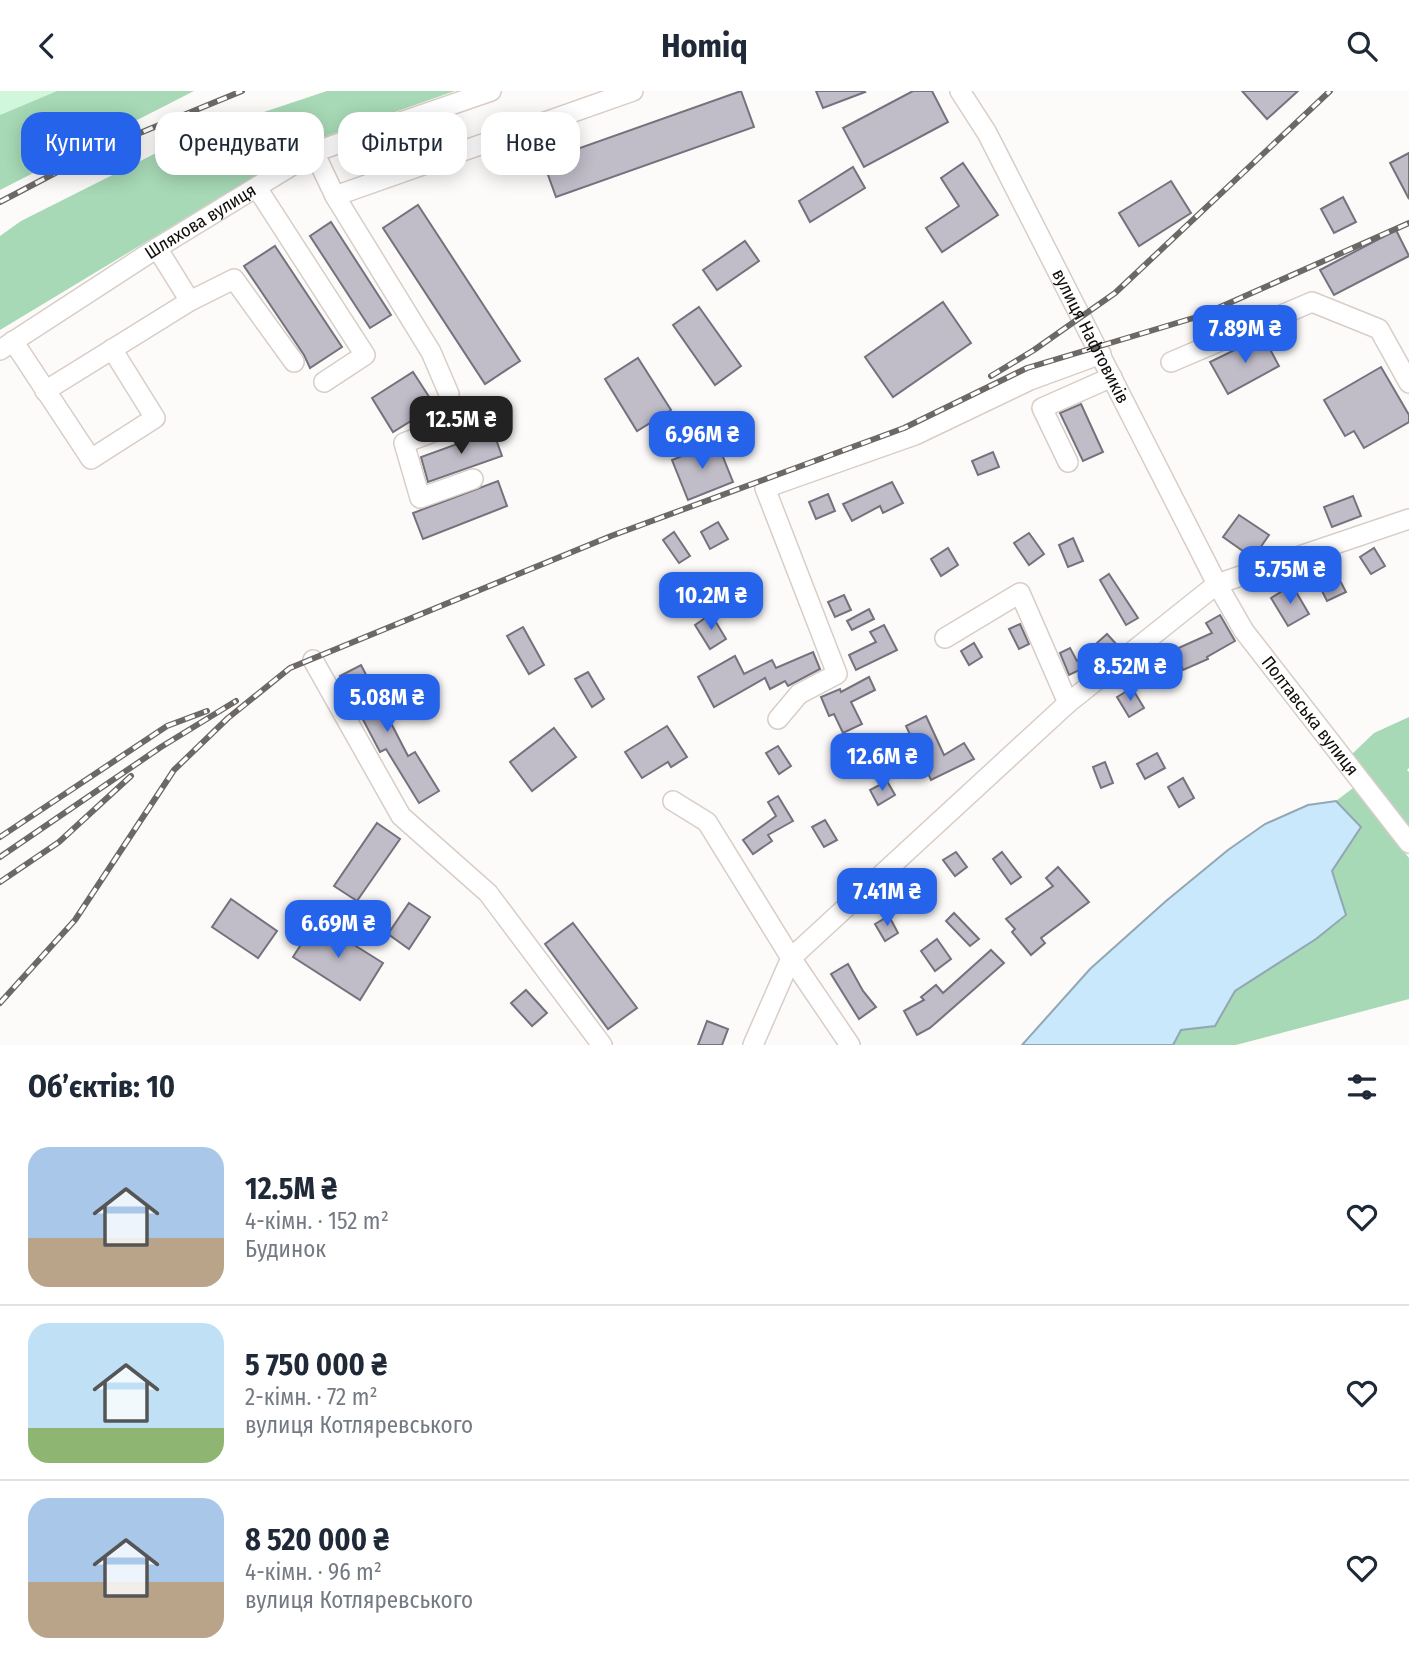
<!DOCTYPE html>
<html lang="uk">
<head>
<meta charset="utf-8">
<style>
	body { margin:0; font-family:"Fira Sans Condensed",sans-serif; background:#f2f2f3; color:#1f2937; height:100vh; display:flex; flex-direction:column; font-size:26px; white-space:nowrap }
	* { box-sizing:border-box; margin:0 }
	p { font-size:23px; color:#747a83 }
	.icon { flex:none; width:38px; height:38px; fill:none; stroke:currentColor; stroke-width:2; stroke-linecap:round; stroke-linejoin:round }
	.map { position:relative; height:954px; overflow:hidden }
	.details { display:flex; flex-direction:column; background:#fff; flex:1 }
	.details>* { flex:none }
	.top-card { position:absolute; left:21px; top:21px; width:700px; height:63px; display:flex; gap:14px }
	.price { position:absolute; translate:-50% -60px; padding:0 16px; border-radius:14px; background:#2563eb; color:#fff; font-size:23px; line-height:46px; filter:drop-shadow(0 2px 4px #0008) }
	.price::after { content:''; position:absolute; left:50%; top:42px; width:21px; height:16px; margin-left:-10px; background:inherit; clip-path:polygon(0 0,100% 0,50% 100%) }
	.price.selected { background:#222; color:#fff }
	ul { padding:0; list-style:none }
	li { display:flex; align-items:center; gap:21px; height:175px; padding:0 28px }
	li+li { border-top:2px solid #e0e1e3 }
	li span { display:grid; place-items:center; flex:none; width:196px; height:140px; border-radius:21px; color:#555 }
	li>.icon { margin-inline-start:auto }
	span .icon { width:84px; height:84px; fill:#fffc; stroke-width:1 }
	li b { font-size:30px }
	h2 { display:flex; justify-content:space-between; align-items:center; height:84px; padding:0 28px; font-size:30px }
	.pill { padding:0 24px; border-radius:21px; background:#fff; box-shadow:0 4px 18px #0003; font-size:24px; line-height:63px }
	.pill.selected { background:#2563eb; color:#fff }
	header { display:flex; justify-content:space-between; align-items:center; height:91px; padding:0 28px; background:#fff; font-size:32px; font-weight:700 }
	.map>svg:first-child { display:block }
	.green { fill:#d0f7db }
	.forest { fill:#a7d9b6 }
	.water { fill:#c9e8fb; stroke:#92a6b3; stroke-width:2 }
	.building { fill:#c0bdc9; stroke:#74727c; stroke-width:2 }
	.lines { fill:none; stroke-linecap:round; stroke-linejoin:round }
	.minor-casing { stroke:#d9cdc6; stroke-width:22 }
	.minor { stroke:#fff; stroke-width:19 }
	.rail-casing { stroke:#6b6866; stroke-width:6 }
	.rail { stroke:#fff; stroke-width:3.5; stroke-dasharray:10; stroke-linecap:butt }
	.labels { text-anchor:middle; stroke-width:7; stroke-linejoin:round; paint-order:stroke }
	.street-label { font-size:18px; fill:#100c0a; stroke:#fff }
</style>
</head>
<body>
<header><svg class="icon" aria-label="back" viewBox="0 0 24 24"><path d="M15 5l-7 7 7 7"/></svg>Homiq<svg class="icon" aria-label="search" viewBox="0 0 24 24"><circle cx="10" cy="10" r="6"/><path d="M15 15l6 6"/></svg></header>
<div class="map">
<svg width="1409" height="954" viewBox="0 0 1409 954">
	<rect width="100%" height="100%" fill="#fdfbf9"/>
	<path class="green" d="M0,0h57l-57,24z"/>
	<g class="forest">
		<path d="M57,0h137l-194,99v-75z"/>
		<path d="M327,0h128l-140,49 -315,190v-94l21,-15 165,-83z"/>
		<path d="M1409,626v51l-2,2 2,2v54l-58,-71 23,-22z"/>
		<path d="M1353,697l56,70v141l-173,46h-63l8,-15 34,-4 20,-35 81,-52 30,-23 -15,-44 30,-45 -25,-26z"/>
	</g>
	<path class="water" d="M1336,710l25,26 -29,44 14,44 -30,24 -81,52 -20,35 -34,4 -8,15h-151l68,-76 76,-68 62,-51 37,-26 43,-19z"/>
	<g class="building">
		<path d="M741,0l13,36 -198,70 -13,-36z"/>
		<path d="M816,0h48l1,1 -42,16z"/>
		<path d="M913,0h19l16,31 -84,45 -21,-39z"/>
		<path d="M1242,0h56l-31,28z"/>
		<path d="M1409,62v46l-19,-36z"/>
		<path d="M963,72l35,52 -56,37 -16,-24 33,-22 -18,-28z"/>
		<path d="M853,76l12,21 -55,34 -11,-21z"/>
		<path d="M1171,90l20,32 -52,33 -20,-33z"/>
		<path d="M1343,106l13,25 -22,11 -13,-24z"/>
		<path d="M418,114l102,156 -35,23 -102,-156z"/>
		<path d="M331,131l60,93 -21,13 -60,-92z"/>
		<path d="M1396,139l13,26 -75,39 -14,-25z"/>
		<path d="M745,150l14,20 -42,29 -14,-20z"/>
		<path d="M275,155l67,101 -32,21 -6,-13 -60,-89z"/>
		<path d="M943,211l28,41 -78,54 -28,-40z"/>
		<path d="M699,216l42,59 -26,19 -42,-60z"/>
		<path d="M1263,245l16,30 -51,28 -18,-32z"/>
		<path d="M638,267l33,52 -34,21 -32,-52z"/>
		<path d="M1381,276l28,48v7l-45,26 -10,-17 -9,5 -21,-36z"/>
		<path d="M413,281l22,34 -42,26 -21,-34z"/>
		<path d="M1081,313l22,48 -20,9 -23,-48z"/>
		<path d="M493,340l9,25 -74,26 -7,-25z"/>
		<path d="M717,351l16,40 -45,18 -16,-40z"/>
		<path d="M993,361l6,15 -21,8 -6,-14z"/>
		<path d="M498,390l9,25 -84,33 -10,-26z"/>
		<path d="M892,391l11,21 -20,10 -3,-7 -28,15 -9,-17z"/>
		<path d="M828,403l7,17 -19,8 -7,-17z"/>
		<path d="M1353,405l8,20 -29,11 -8,-20z"/>
		<path d="M1239,424l30,20 -16,23 -30,-21z"/>
		<path d="M718,431l10,17 -18,10 -9,-17z"/>
		<path d="M674,441l16,24 -11,7 -16,-23z"/>
		<path d="M1029,442l15,21 -15,11 -15,-22z"/>
		<path d="M1073,447l10,23 -15,6 -9,-22z"/>
		<path d="M948,457l10,17 -17,11 -10,-17z"/>
		<path d="M1374,457l11,18 -14,8 -11,-17z"/>
		<path d="M1335,480l11,21 -19,9 -10,-20z"/>
		<path d="M1109,483l29,44 -12,7 -26,-45z"/>
		<path d="M1292,494l17,29 -21,12 -17,-28z"/>
		<path d="M844,504l7,15 -16,7 -7,-15z"/>
		<path d="M869,518l5,10 -22,11 -5,-9z"/>
		<path d="M711,523l15,25 -16,10 -15,-24z"/>
		<path d="M1220,524l15,26 -28,16 1,2 -25,11 -9,-20 38,-17 -6,-10z"/>
		<path d="M1020,533l9,20 -10,5 -10,-20z"/>
		<path d="M884,534l13,25 -41,20 -7,-15 27,-13 -6,-10z"/>
		<path d="M523,536l21,38 -15,9 -22,-38z"/>
		<path d="M1107,543l11,12 -23,20 -3,-2 -23,11 -9,-22 10,-5 7,13z"/>
		<path d="M974,552l8,14 -13,8 -8,-14z"/>
		<path d="M813,561l7,17 -32,17 -3,-5 -15,8 -5,-11 -51,29 -16,-30 37,-21 9,18 28,-14 4,8z"/>
		<path d="M361,574l47,91 7,-4 24,39 -20,12 -33,-54 -6,3 -40,-76z"/>
		<path d="M588,581l16,27 -12,8 -17,-28z"/>
		<path d="M869,586l6,13 -24,12 11,22 -19,9 -9,-19 -5,2 -8,-19 19,-8 1,3z"/>
		<path d="M1132,597l12,20 -15,9 -12,-20z"/>
		<path d="M926,625l18,39 20,-12 10,16 -43,21 -25,-54z"/>
		<path d="M667,635l20,31 -16,10 -3,-5 -26,16 -17,-26z"/>
		<path d="M554,637l22,29 -44,34 -22,-29z"/>
		<path d="M778,655l13,20 -12,8 -13,-21z"/>
		<path d="M1157,662l8,15 -20,11 -8,-15z"/>
		<path d="M1105,671l8,21 -12,5 -8,-21z"/>
		<path d="M1183,687l11,20 -15,9 -11,-20z"/>
		<path d="M887,690l8,14 -17,10 -8,-15z"/>
		<path d="M778,705l15,25 -25,14 4,6 -19,13 -10,-14 33,-24 -8,-14z"/>
		<path d="M825,729l12,20 -13,7 -12,-20z"/>
		<path d="M377,732l23,16 -43,62 -23,-15z"/>
		<path d="M956,761l11,15 -12,9 -12,-16z"/>
		<path d="M1002,761l19,25 -10,7 -18,-25z"/>
		<path d="M1058,776l31,35 -48,36 4,5 -14,12 -19,-23 3,-3 -9,-10 47,-33 -7,-8z"/>
		<path d="M231,808l46,32 -19,27 -46,-31z"/>
		<path d="M409,812l21,14 -21,32 -21,-15z"/>
		<path d="M954,822l25,26 -9,7 -24,-25z"/>
		<path d="M889,825l9,17 -13,8 -10,-17z"/>
		<path d="M316,830l67,42 -23,37 -67,-43z"/>
		<path d="M573,832l64,85 -29,21 -63,-85z"/>
		<path d="M937,848l14,20 -16,12 -14,-20z"/>
		<path d="M991,859l13,13 -74,65 -13,7 -13,-24 20,-11 -3,-3 15,-12 7,8z"/>
		<path d="M848,873l15,27 13,16 -17,12 -28,-45z"/>
		<path d="M526,899l21,23 -15,13 -21,-23z"/>
		<path d="M707,930l21,8 -6,16h-24z"/>
	</g>
	<g class="lines">
		<g class="minor-casing">
			<g id="minor">
				<path id="s1" d="M960,0l27,42 230,451 27,47 165,212"/>
				<path d="M314,61l21,44 96,156 18,42v32l-45,17 16,55 53,-19"/>
				<path d="M257,97l108,167 -41,27"/>
				<path d="M335,105l298,-105"/>
				<path d="M157,157l33,53"/>
				<path d="M13,250l78,118 64,-41 -43,-69"/>
				<path id="s2" d="M0,259l157,-102 157,-96 177,-61"/>
				<path d="M1171,271l141,-60 67,27 30,54"/>
				<path d="M45,300l145,-90 44,-22 60,83"/>
				<path d="M1068,371l-26,-54 70,-31"/>
				<path d="M945,547l75,-45 48,110"/>
				<path d="M313,569l88,156 87,77 114,152"/>
				<path d="M778,628l21,-25 38,-20 -72,-186 150,-53 115,-55 71,-26"/>
				<path d="M673,710l34,21 84,136 59,87"/>
				<path d="M753,954l38,-87 277,-255 149,-119 192,-65"/>
			</g>
		</g>
		<use href="#minor" class="minor"/>
		<g class="rail-casing">
			<g id="rail">
				<path d="M0,111l101,-53 141,-58"/>
				<path d="M991,285l43,-26 81,-57 215,-202"/>
				<path d="M0,746l167,-111 40,-15"/>
				<path d="M0,766l161,-110 75,-46"/>
				<path d="M0,791l59,-40 72,-66"/>
				<path d="M0,912l75,-83 99,-150 54,-52 62,-50 321,-132 293,-108 123,-60 173,-52 209,-93"/>
			</g>
		</g>
		<use href="#rail" class="rail"/>
	</g>
	<g class="labels">
		<g class="street-label">
			<text dy="6" stroke="none"><textPath href="#s2" startOffset="238">Шляхова вулиця</textPath></text>
			<text dy="6" stroke="none"><textPath href="#s1" startOffset="278">вулиця Нафтовиків</textPath></text>
			<text dy="6" stroke="none"><textPath href="#s1" startOffset="718">Полтавська вулиця</textPath></text>
		</g>
	</g>
</svg>
<b class="price" style="left:1245px;top:274px">7.89M ₴</b>
<b class="price selected" style="left:461px;top:365px">12.5M ₴</b>
<b class="price" style="left:702px;top:380px">6.96M ₴</b>
<b class="price" style="left:1290px;top:515px">5.75M ₴</b>
<b class="price" style="left:711px;top:541px">10.2M ₴</b>
<b class="price" style="left:1130px;top:612px">8.52M ₴</b>
<b class="price" style="left:387px;top:643px">5.08M ₴</b>
<b class="price" style="left:882px;top:702px">12.6M ₴</b>
<b class="price" style="left:887px;top:837px">7.41M ₴</b>
<b class="price" style="left:338px;top:869px">6.69M ₴</b>
<div class="top-card">
<a class="pill selected">Купити</a>
<a class="pill">Орендувати</a>
<a class="pill">Фільтри</a>
<a class="pill">Нове</a>
</div>
</div>
<section class="details">
<h2>Об’єктів: 10<svg class="icon" aria-label="filters" viewBox="0 0 24 24"><path d="M4 7h16M4 17h16"/><circle cx="9" cy="7" r="2"/><circle cx="15" cy="17" r="2"/></svg></h2>
<ul>
<li><span style="background:linear-gradient(#a9c7e8 65%,#b9a48a 0)"><svg class="icon" aria-label="home" viewBox="0 0 24 24"><path d="M3 11l9-7 9 7M6 9v11h12V9"/></svg></span><div><b>12.5M ₴</b><p>4-кімн. · 152 m²</p><p>Будинок</p></div><svg class="icon" aria-label="heart" viewBox="0 0 24 24"><path d="M12 20l-8-8c-3-5 5-10 8-4 3-6 11-1 8 4z"/></svg></li>
<li><span style="background:linear-gradient(#bfe0f5 75%,#8fb573 0)"><svg class="icon" aria-label="home" viewBox="0 0 24 24"><path d="M3 11l9-7 9 7M6 9v11h12V9"/></svg></span><div><b>5 750 000 ₴</b><p>2-кімн. · 72 m²</p><p>вулиця Котляревського</p></div><svg class="icon" aria-label="heart" viewBox="0 0 24 24"><path d="M12 20l-8-8c-3-5 5-10 8-4 3-6 11-1 8 4z"/></svg></li>
<li><span style="background:linear-gradient(#a9c7e8 60%,#b9a48a 0)"><svg class="icon" aria-label="home" viewBox="0 0 24 24"><path d="M3 11l9-7 9 7M6 9v11h12V9"/></svg></span><div><b>8 520 000 ₴</b><p>4-кімн. · 96 m²</p><p>вулиця Котляревського</p></div><svg class="icon" aria-label="heart" viewBox="0 0 24 24"><path d="M12 20l-8-8c-3-5 5-10 8-4 3-6 11-1 8 4z"/></svg></li>
</ul>
</section>
</body>
</html>
